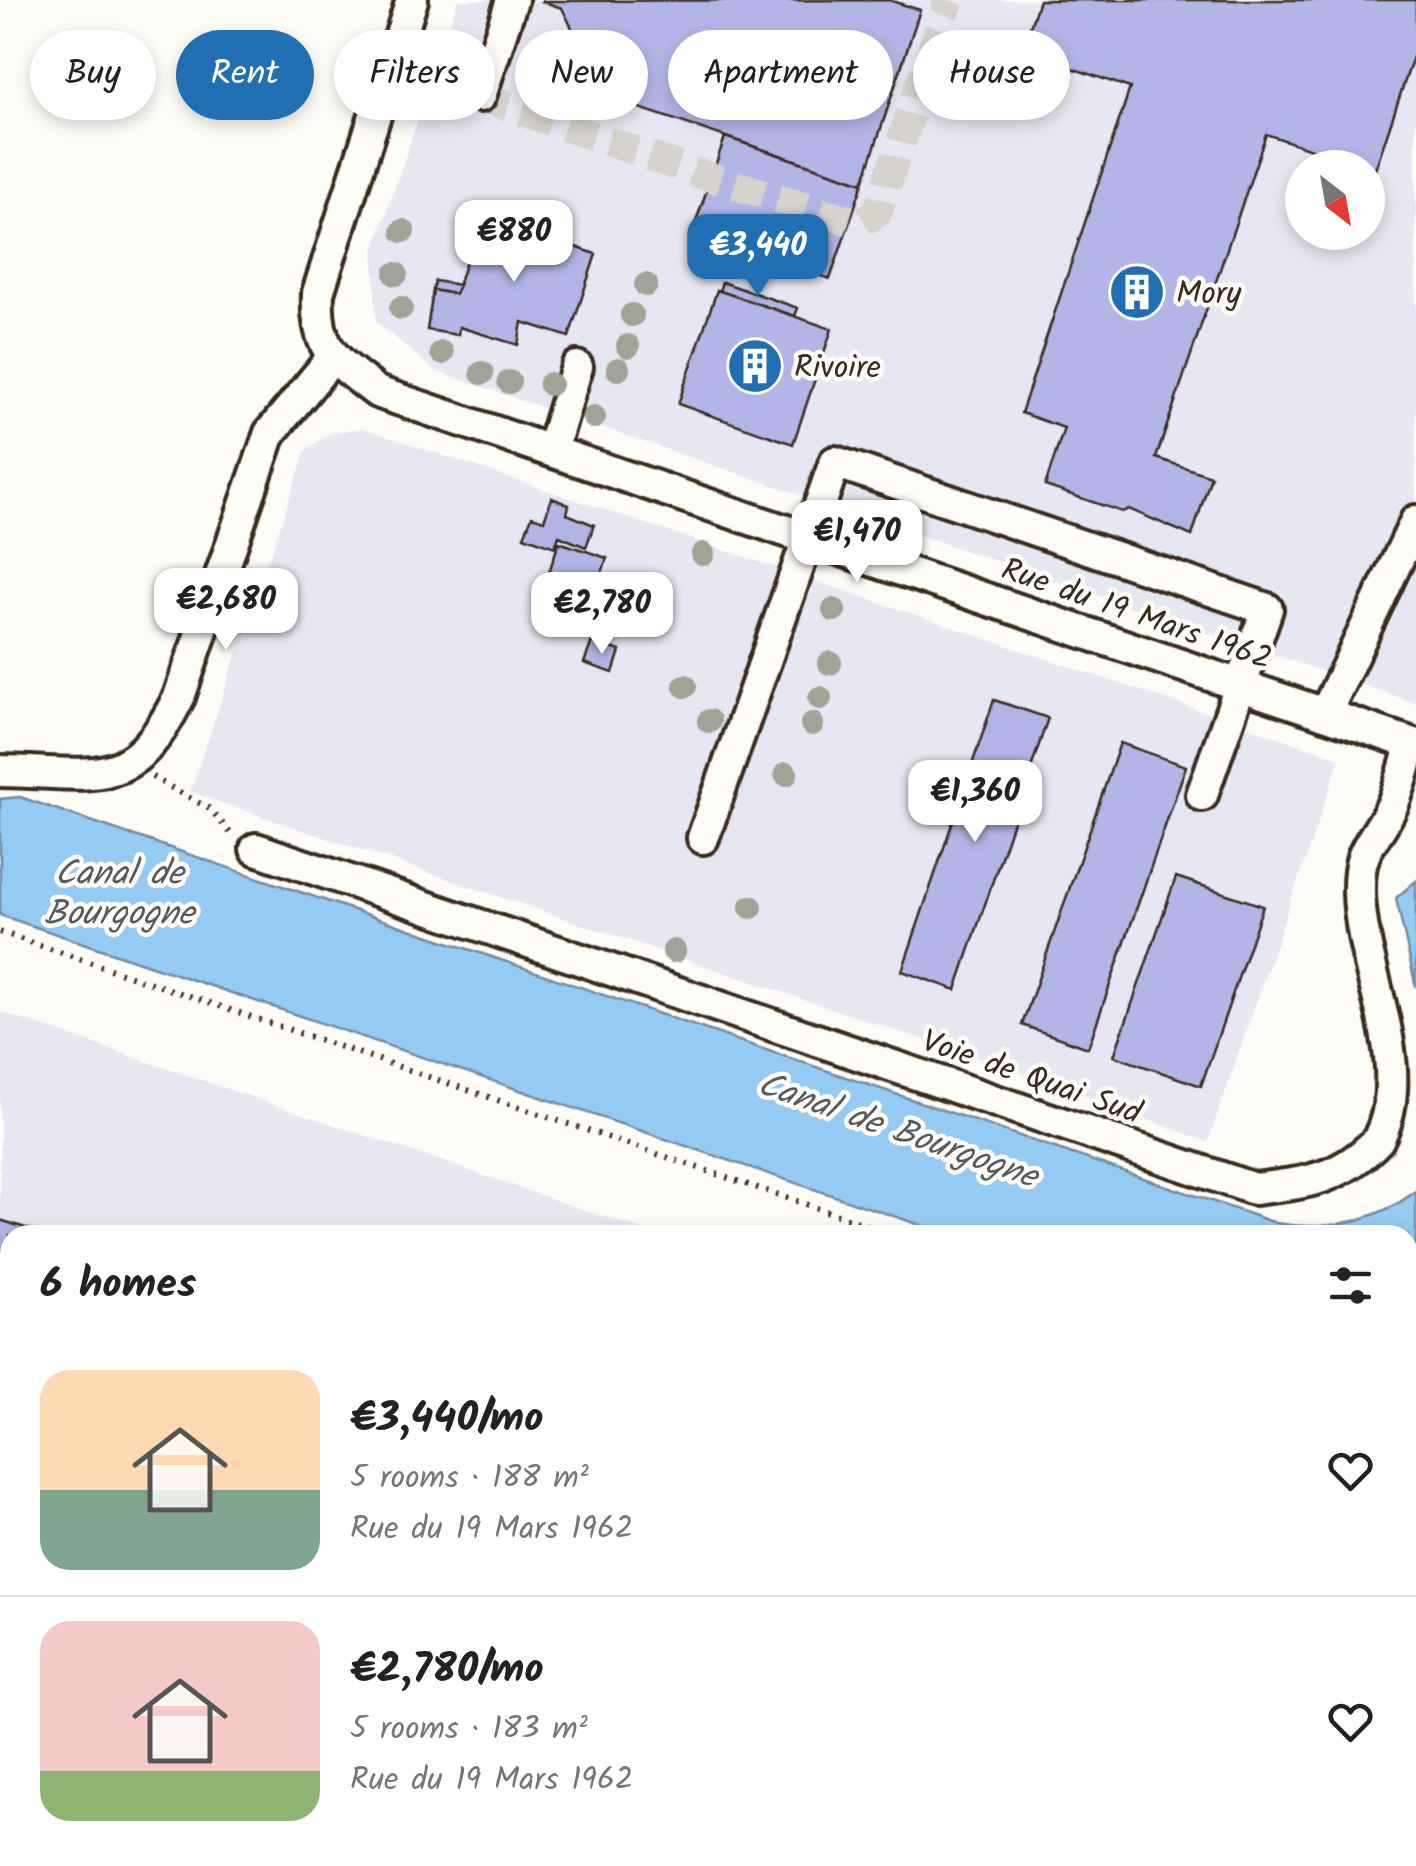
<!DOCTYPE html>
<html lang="en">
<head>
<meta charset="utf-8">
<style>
	body { margin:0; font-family:Kalam,sans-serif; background:#f6f6f6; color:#222; height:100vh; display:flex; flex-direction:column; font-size:38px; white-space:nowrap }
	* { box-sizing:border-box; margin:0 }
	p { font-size:32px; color:#767676 }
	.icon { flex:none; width:55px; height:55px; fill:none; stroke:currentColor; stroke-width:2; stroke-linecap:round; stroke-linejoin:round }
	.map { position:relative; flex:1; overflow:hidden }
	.details { position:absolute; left:0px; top:1225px; width:1418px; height:642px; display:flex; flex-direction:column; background:#fff; border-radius:30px 30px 0 0; box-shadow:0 5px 15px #0003 }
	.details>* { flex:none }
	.guide { position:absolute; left:30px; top:30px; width:1358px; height:90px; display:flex; gap:20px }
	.needle { width:65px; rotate:149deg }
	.buttons { position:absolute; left:1285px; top:150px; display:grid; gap:20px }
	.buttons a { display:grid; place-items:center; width:100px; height:100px; border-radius:50%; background:#fff; box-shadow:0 5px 15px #0003; font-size:50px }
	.price { position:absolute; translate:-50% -85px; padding:0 22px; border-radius:20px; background:#fff; color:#222; font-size:32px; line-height:65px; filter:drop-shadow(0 2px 5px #0008) }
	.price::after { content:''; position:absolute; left:50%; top:60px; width:30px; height:22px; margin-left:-15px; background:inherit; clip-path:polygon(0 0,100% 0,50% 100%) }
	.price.active { background:#1f6fb2; color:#fff }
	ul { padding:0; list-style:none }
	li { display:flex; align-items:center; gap:30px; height:250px; padding:0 40px }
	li+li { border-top:2px solid #e0e0e0 }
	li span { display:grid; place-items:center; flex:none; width:280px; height:200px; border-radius:30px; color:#555 }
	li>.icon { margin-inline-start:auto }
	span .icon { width:120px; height:120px; fill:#fffc; stroke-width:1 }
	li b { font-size:42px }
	h2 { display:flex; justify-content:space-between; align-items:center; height:120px; padding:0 40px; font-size:42px }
	.chip { padding:0 35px; border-radius:45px; background:#fff; box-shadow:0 5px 15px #0003; font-size:35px; line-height:90px }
	.chip.active { background:#1f6fb2; color:#fff }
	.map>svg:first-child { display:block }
	.built { fill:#e6e7f2; fill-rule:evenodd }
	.water { fill:#95caf3; stroke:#718a9e; stroke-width:2.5 }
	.building { fill:#b2b6e7; stroke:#3b2a1e; stroke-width:2.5 }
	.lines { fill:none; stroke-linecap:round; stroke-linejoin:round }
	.minor-tunnel { stroke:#d6d2cc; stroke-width:30; stroke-dasharray:30 15; stroke-linecap:butt }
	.minor-casing { stroke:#3b2a1e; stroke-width:38 }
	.path { stroke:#3b2a1e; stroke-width:6; stroke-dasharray:2.5 8; stroke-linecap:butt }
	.minor { stroke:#fdfcf7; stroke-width:30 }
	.tree { fill:#a2a395 }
	.labels { text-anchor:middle; stroke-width:9; stroke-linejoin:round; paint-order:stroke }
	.poi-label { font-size:32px; fill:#3b2a1e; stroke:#fdfcf7; text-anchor:start }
	.street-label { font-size:32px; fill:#3b2a1e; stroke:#fdfcf7 }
	.water-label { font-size:35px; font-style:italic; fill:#565a5e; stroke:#fdfcf7 }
</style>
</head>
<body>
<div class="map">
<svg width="1416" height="1866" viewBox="0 0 1416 1866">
	<rect width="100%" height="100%" fill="#fdfcf7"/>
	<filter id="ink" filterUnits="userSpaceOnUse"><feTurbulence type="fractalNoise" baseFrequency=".01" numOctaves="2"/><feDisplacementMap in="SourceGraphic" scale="20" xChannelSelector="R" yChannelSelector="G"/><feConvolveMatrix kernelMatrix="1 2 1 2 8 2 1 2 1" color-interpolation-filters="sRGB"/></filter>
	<g filter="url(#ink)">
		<g class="built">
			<path d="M458,0h958v703l-981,-332 -59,-49 -2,-72zM1302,168h66v64h-66z"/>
			<path d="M362,428l978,330 -132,384 -165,-62 -853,-288 116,-342 24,-17z"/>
			<path d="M0,1012l659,223h-649v522h-10z"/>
			<path d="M1408,1486l8,3v377h-68l-29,-8h89z"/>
			<path d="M0,1854l972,4 31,8h-1003z"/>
		</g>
		<g class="water">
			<path d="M20,797l1256,426c49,9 101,-2 140,-32v201l-8,-3v-154h-458l-950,-320v-116z"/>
			<path d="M1416,881v106l-20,-89z"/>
		</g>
		<g class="building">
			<path d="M889,0l31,10 -57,173 -298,-100 14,-41 -17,-34 -21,-7z"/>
			<path d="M1039,0h377v48l-41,122 -109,-36 -110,324 55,18 -19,60 -63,-27 -7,3 -77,-26 19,-58 -43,-15 109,-325 -108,-37z"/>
			<path d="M725,137l138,46 -33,96 -138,-46z"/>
			<path d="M482,215l114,39 -27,83 -47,-15 -4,23 -59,-18 -1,8 -31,-5 6,-40 22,4z"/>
			<path d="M435,281l24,4 -4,9 -22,-4z"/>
			<path d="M722,282l76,26 -3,8 -76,-25z"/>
			<path d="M717,290l115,39 -39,115 -115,-40z"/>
			<path d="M552,498l17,7 -2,9 27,11 -8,22 -27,-11 -4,11 -31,-11 8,-20 12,4z"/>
			<path d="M559,542l48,16 -20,59 -48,-15z"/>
			<path d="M592,641l28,10 -7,22 -29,-10z"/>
			<path d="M994,700l54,18 -92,272 -54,-19z"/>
			<path d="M1120,743l66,23 -98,282 -66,-23z"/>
			<path d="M1176,877l87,29 -62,180 -87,-30z"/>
			<path d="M0,1220l48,15h-38v441l-10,-3z"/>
			<path d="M1408,1625l8,3v94l-8,-3z"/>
			<path d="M112,1858h17v8h-16z"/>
			<path d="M685,1858h97l23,7 -122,1z"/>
			<path d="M858,1858h5l27,8h-35z"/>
		</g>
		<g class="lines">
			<path class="minor-tunnel" d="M480,96l223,79 155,48 19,-10 72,-213"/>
			<g class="minor-casing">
				<g id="minor">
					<path d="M412,0l-94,293c-3,58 17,66 59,99l1039,353"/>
					<path d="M392,59l88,37 32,-96"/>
					<path d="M552,449l25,-82"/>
					<path d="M1325,714l91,-193"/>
					<path d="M0,771c95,1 131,23 179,-74l91,-264 63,-76"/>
					<path d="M703,838l132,-376 432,147 -65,186"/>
					<path d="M256,849l998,340c52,-6 86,-9 124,-49 38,-73 -17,-166 -19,-247 -1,-46 13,-47 31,-83 10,-20 15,-45 22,-66"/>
					<path d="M0,1803h10"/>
					<path d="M1154,1858l30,8"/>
				</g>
			</g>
			<g class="path">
				<path d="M152,777l58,32 23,27"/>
				<path d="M0,932l897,303"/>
				<path d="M1408,1408l8,2"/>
			</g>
			<use href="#minor" class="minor"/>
		</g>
		<g class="tree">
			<circle cx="403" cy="231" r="12"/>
			<circle cx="396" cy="274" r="12"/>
			<circle cx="646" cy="285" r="12"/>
			<circle cx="401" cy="308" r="12"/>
			<circle cx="632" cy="315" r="12"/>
			<circle cx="628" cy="346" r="12"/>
			<circle cx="442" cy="353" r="12"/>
			<circle cx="618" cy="369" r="12"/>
			<circle cx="482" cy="373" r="12"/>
			<circle cx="509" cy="382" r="12"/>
			<circle cx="550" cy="384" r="12"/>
			<circle cx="594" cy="417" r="12"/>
			<circle cx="703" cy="554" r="12"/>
			<circle cx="834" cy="610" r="12"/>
			<circle cx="830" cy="663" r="12"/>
			<circle cx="685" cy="686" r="12"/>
			<circle cx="820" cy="698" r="12"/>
			<circle cx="709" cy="721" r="12"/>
			<circle cx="812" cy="724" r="12"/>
			<circle cx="786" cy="774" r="12"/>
			<circle cx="751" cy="907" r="12"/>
			<circle cx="674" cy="951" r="12"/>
		</g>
	</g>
	<defs>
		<g id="building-disc" transform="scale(2.875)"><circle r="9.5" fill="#1f6fb2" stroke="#fdfcf7"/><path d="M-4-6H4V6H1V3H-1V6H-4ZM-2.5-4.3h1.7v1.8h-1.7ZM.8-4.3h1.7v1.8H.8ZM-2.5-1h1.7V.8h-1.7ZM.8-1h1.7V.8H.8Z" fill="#fff"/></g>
	</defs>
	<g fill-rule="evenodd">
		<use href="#building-disc" x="1137" y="292"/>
		<use href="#building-disc" x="755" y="366"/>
	</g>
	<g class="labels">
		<g class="poi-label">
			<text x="1176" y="303">Mory</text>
			<text x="794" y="377">Rivoire</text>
		</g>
		<g class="street-label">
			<text transform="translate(1137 613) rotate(19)" y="11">Rue du 19 Mars 1962</text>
			<text transform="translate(1032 1076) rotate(19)" y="11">Voie de Quai Sud</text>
		</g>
		<g class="water-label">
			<text x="119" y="884">Canal de<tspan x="119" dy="40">Bourgogne</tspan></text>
			<text transform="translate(898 1129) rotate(19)" y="12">Canal de Bourgogne</text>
		</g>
	</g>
</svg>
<div class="buttons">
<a><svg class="needle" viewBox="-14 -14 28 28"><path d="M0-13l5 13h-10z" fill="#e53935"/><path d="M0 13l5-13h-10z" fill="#767676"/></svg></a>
</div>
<b class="price" style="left:514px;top:285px">€880</b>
<b class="price active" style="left:758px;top:299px">€3,440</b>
<b class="price" style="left:857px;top:585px">€1,470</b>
<b class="price" style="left:226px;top:653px">€2,680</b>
<b class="price" style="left:602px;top:657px">€2,780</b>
<b class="price" style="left:975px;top:845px">€1,360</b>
<div class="guide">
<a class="chip">Buy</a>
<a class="chip active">Rent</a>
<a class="chip">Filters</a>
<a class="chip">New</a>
<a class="chip">Apartment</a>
<a class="chip">House</a>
</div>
<section class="details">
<h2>6 homes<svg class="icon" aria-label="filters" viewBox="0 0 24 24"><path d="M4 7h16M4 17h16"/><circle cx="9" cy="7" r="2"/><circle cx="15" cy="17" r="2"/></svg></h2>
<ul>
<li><span style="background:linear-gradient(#ffd9b3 60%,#7fa58c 0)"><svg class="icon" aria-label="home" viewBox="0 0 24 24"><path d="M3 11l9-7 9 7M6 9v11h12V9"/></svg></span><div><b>€3,440/mo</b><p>5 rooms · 188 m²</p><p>Rue du 19 Mars 1962</p></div><svg class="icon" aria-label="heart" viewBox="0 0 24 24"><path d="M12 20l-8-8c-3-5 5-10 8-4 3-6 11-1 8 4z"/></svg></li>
<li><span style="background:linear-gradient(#f6c9c9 75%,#8fb573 0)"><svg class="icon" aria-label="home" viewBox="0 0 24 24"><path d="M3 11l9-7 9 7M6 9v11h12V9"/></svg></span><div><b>€2,780/mo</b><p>5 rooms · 183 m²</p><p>Rue du 19 Mars 1962</p></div><svg class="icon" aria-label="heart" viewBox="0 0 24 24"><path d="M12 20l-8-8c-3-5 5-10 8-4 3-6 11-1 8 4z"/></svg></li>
</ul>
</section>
</div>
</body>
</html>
